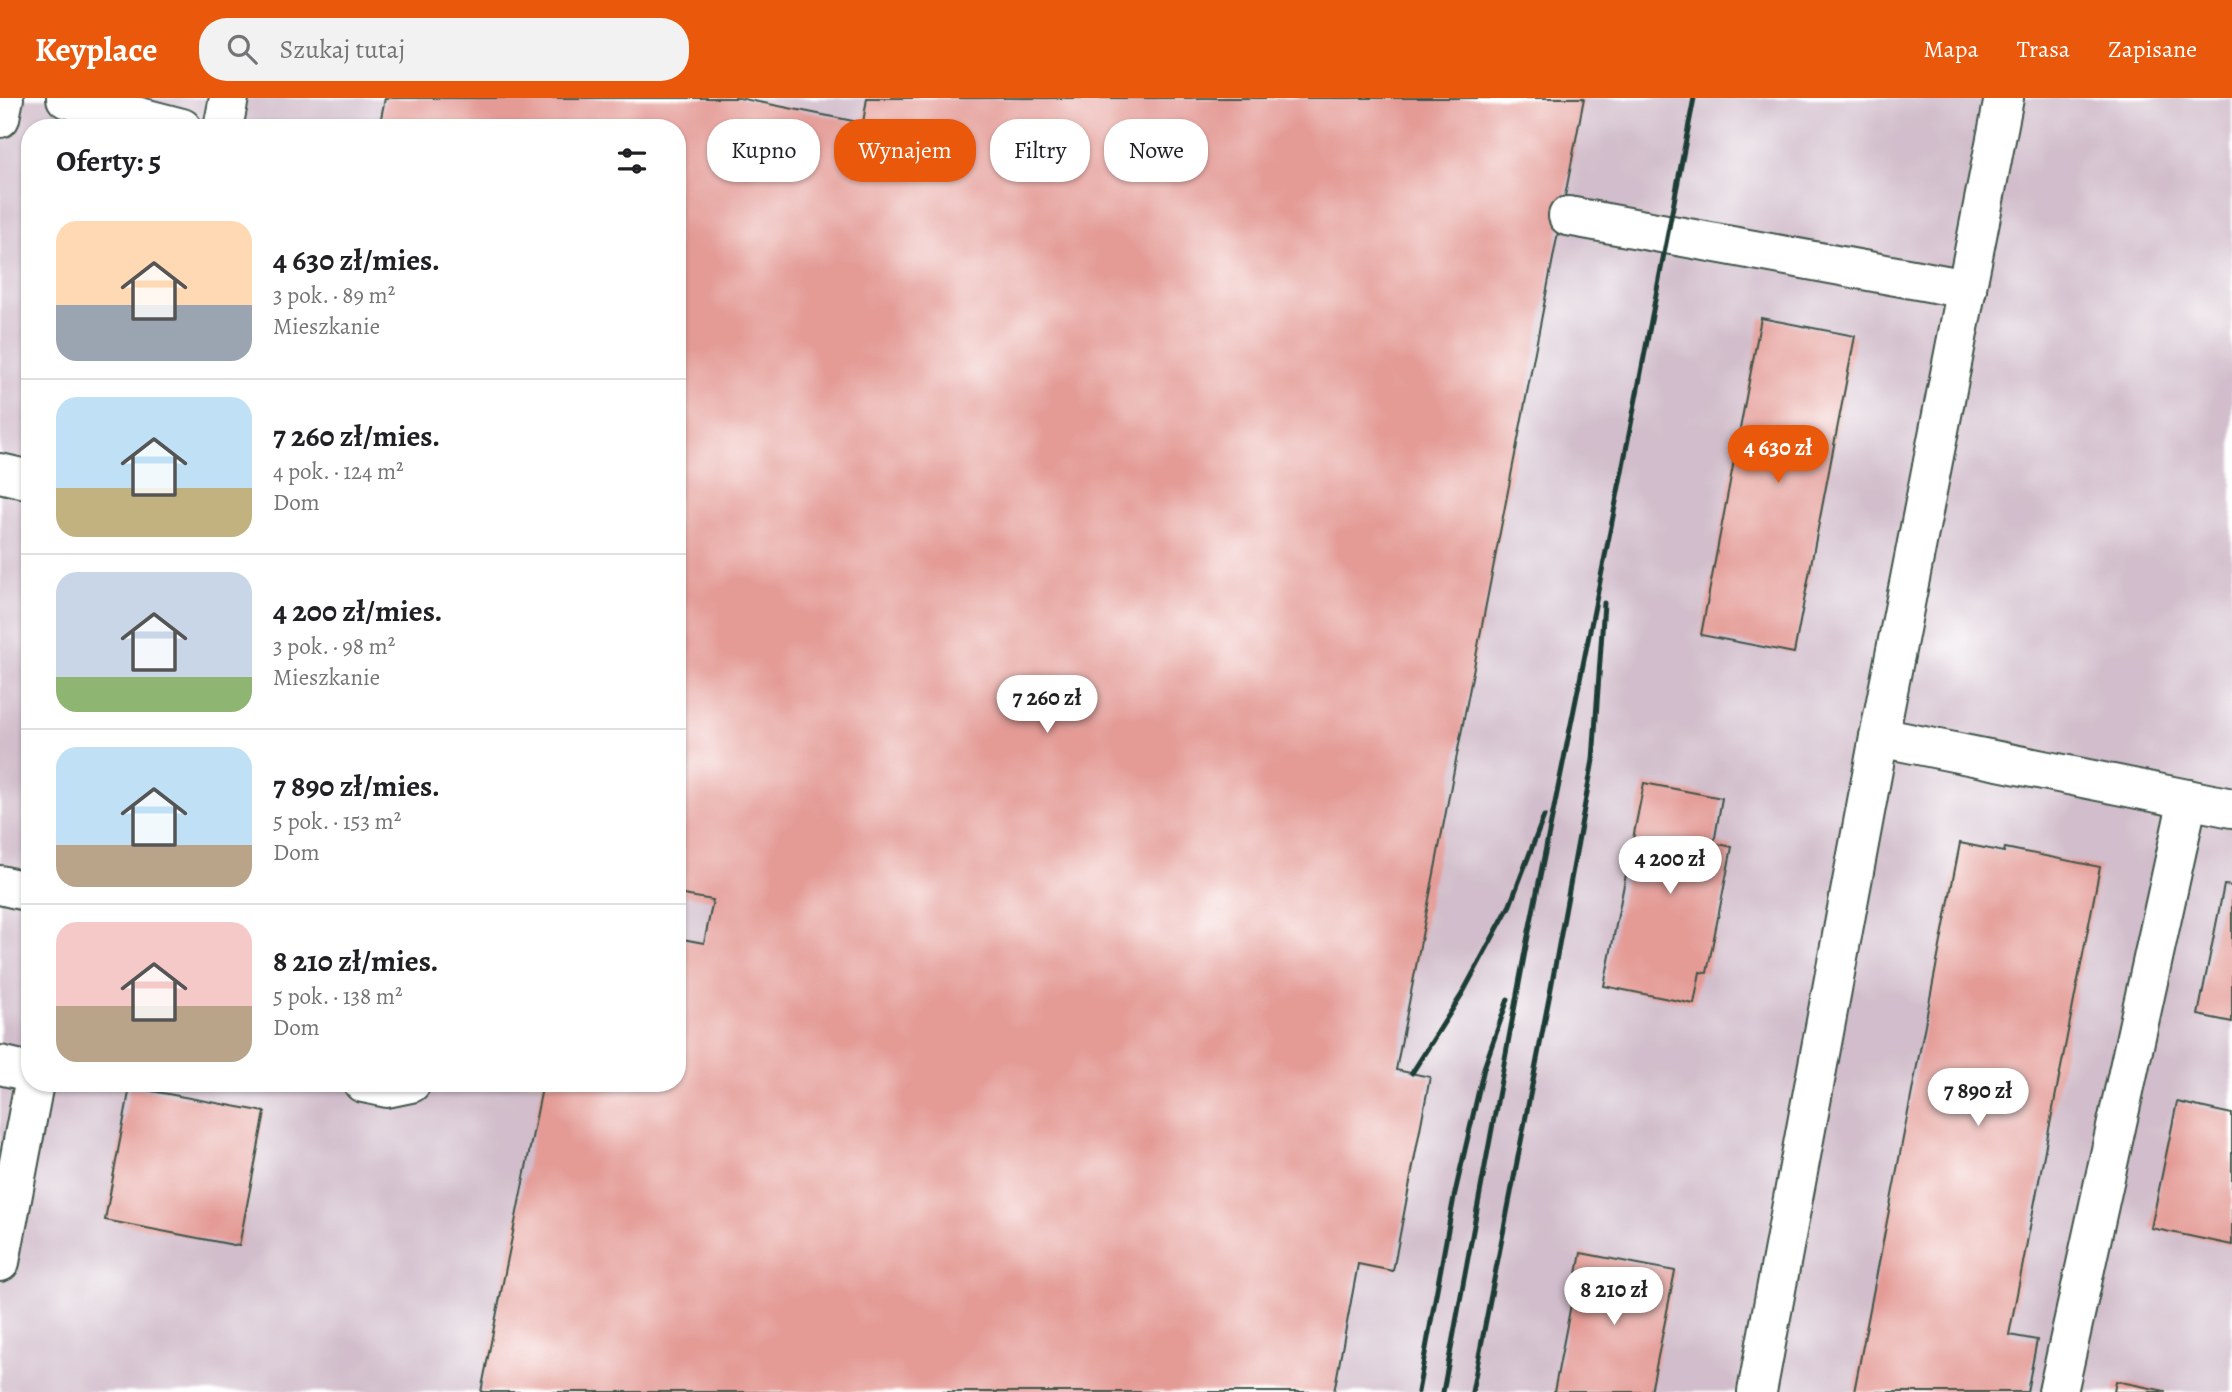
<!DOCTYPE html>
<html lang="pl">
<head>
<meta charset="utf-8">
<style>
	body { margin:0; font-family:Alegreya,serif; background:#f2f2f2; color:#202124; height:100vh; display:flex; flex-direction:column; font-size:26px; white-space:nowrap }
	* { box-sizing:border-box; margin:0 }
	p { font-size:23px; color:#757577 }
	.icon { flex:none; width:38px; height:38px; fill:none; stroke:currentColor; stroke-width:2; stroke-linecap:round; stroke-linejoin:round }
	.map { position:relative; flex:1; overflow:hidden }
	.sheet { position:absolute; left:21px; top:21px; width:665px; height:973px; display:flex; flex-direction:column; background:#fff; border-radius:28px; box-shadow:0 2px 5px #0004 }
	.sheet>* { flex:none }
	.top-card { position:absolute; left:707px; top:21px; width:665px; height:63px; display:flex; gap:14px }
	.price { position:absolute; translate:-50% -60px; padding:0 16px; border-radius:24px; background:#fff; color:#222; font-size:23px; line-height:46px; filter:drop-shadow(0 2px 4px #0008) }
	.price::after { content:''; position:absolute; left:50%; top:42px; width:21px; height:16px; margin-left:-10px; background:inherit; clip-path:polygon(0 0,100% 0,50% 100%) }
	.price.on { background:#ea580c; color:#fff }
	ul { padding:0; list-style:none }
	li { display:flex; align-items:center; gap:21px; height:175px; padding:0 35px }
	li+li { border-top:2px solid #e0e0e0 }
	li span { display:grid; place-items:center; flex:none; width:196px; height:140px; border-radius:21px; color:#555 }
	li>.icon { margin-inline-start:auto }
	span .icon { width:84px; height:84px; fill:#fffc; stroke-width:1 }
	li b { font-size:30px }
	h2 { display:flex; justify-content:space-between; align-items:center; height:84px; padding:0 35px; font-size:30px }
	.tag { padding:0 24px; border-radius:28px; background:#fff; box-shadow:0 2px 5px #0004; font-size:24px; line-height:63px }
	.tag.on { background:#ea580c; color:#fff }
	header { display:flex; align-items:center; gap:42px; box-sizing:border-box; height:98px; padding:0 35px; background:#ea580c; color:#fff }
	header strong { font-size:33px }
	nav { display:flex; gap:38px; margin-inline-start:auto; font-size:24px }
	.search { width:490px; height:63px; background:#f2f2f2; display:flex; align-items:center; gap:18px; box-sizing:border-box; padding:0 24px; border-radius:28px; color:#757577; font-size:26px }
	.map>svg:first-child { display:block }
	.industrial { fill:#d1bdcb; fill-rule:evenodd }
	.building { fill:#e49b96 }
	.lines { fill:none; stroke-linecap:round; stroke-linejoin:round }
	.minor-casing { stroke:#3f5549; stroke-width:42 }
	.minor { stroke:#fff; stroke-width:38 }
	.rail { stroke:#1f3d34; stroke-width:5 }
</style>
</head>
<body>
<header>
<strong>Keyplace</strong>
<div class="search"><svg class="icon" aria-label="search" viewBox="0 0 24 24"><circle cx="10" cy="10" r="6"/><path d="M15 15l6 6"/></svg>Szukaj tutaj</div>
<nav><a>Mapa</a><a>Trasa</a><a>Zapisane</a></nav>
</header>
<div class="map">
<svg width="2232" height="1294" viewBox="0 0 2232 1294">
	<rect width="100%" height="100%" fill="#fff"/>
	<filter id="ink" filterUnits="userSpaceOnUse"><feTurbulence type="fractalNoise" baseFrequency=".0143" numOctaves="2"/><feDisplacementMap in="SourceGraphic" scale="14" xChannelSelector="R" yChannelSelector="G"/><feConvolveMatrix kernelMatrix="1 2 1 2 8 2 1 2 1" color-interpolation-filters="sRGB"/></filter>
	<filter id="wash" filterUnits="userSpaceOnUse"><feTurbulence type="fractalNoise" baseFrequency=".00686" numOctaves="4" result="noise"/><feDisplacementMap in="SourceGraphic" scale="28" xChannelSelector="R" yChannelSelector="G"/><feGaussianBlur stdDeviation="1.57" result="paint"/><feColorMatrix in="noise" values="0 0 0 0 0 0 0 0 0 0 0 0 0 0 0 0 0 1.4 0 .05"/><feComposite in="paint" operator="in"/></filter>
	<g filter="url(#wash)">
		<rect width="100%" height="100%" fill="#f4dec2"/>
		<path class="industrial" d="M0,0h2232v1294h-2232zM30,30h647v955h-647z"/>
		<g id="blocks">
			<g class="building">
				<path d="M385,0h354l124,25 4,-25h717l-188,972 34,7 -37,194 -35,-7 -24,128h-853l62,-309h134v-145l27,5 9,-43 -36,-6v-766h-298z"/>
				<path d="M1761,220l94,18 -61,317 -93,-18z"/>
				<path d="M1644,685l78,15 -8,45 18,4 -25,126 -7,-1 -6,32 -90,-18z"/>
				<path d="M1960,745l44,9 1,-4 95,19 -91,468 28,5 -10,52h-173z"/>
				<path d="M2224,787l8,1v136l-34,-7z"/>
				<path d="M130,989l135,25 -26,134 -134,-26z"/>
				<path d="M2177,1004l55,12v131l-81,-17z"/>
				<path d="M1581,1155l94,18 -24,121h-97z"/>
				<path d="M2116,1283l49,10v1h-51z"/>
			</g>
		</g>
	</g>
	<g filter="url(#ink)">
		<use href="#blocks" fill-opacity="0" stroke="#3f5549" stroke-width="2"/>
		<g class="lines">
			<g class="minor-casing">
				<g id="minor">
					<path d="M66,0l116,30"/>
					<path d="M0,20l4,-20"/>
					<path d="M223,30l6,-30"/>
					<path d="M1568,118l399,73"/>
					<path d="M0,375l30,7"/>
					<path d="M1879,639l353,71"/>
					<path d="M0,787l30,7"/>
					<path d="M0,967l30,7"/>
					<path d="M363,985l24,5 24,-5"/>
					<path d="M0,1164l34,-179"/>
					<path d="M1757,1294l122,-655 125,-639"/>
					<path d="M2058,1294l130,-593"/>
				</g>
			</g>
			<use href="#minor" class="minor"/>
			<g class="rail">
				<path d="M1412,975l50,-79 48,-89 34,-89"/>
				<path d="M1418,1294l36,-195 30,-129 24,-69"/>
				<path d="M1443,1294l83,-446 90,-444 78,-404"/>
				<path d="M1472,1294l79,-404 42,-228 11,-157"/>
			</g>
		</g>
	</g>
</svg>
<b class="price on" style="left:1778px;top:387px">4 630 zł</b>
<b class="price" style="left:1047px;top:637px">7 260 zł</b>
<b class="price" style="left:1670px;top:798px">4 200 zł</b>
<b class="price" style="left:1978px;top:1030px">7 890 zł</b>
<b class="price" style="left:1614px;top:1229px">8 210 zł</b>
<div class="top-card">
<a class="tag">Kupno</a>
<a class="tag on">Wynajem</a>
<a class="tag">Filtry</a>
<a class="tag">Nowe</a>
</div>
<section class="sheet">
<h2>Oferty: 5<svg class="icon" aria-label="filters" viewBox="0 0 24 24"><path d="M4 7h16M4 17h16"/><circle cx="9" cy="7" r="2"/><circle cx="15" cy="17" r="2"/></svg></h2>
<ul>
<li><span style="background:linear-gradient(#ffd9b3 60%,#9aa5b1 0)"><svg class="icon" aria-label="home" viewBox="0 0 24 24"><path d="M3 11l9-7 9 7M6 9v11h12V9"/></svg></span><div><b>4 630 zł/mies.</b><p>3 pok. · 89 m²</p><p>Mieszkanie</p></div></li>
<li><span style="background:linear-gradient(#bfe0f5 65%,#c2b280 0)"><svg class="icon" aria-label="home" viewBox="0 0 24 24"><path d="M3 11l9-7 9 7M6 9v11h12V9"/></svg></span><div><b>7 260 zł/mies.</b><p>4 pok. · 124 m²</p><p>Dom</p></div></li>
<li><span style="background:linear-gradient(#c9d6e8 75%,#8fb573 0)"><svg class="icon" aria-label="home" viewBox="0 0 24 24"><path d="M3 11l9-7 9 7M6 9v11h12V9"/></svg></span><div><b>4 200 zł/mies.</b><p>3 pok. · 98 m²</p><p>Mieszkanie</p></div></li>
<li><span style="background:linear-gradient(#bfe0f5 70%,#b9a48a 0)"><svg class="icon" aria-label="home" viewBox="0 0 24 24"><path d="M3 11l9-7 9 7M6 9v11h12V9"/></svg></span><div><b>7 890 zł/mies.</b><p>5 pok. · 153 m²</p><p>Dom</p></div></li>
<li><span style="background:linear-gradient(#f6c9c9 60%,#b9a48a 0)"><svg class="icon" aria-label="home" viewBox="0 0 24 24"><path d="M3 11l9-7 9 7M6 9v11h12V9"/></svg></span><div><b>8 210 zł/mies.</b><p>5 pok. · 138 m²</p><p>Dom</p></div></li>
</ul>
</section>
</div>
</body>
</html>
